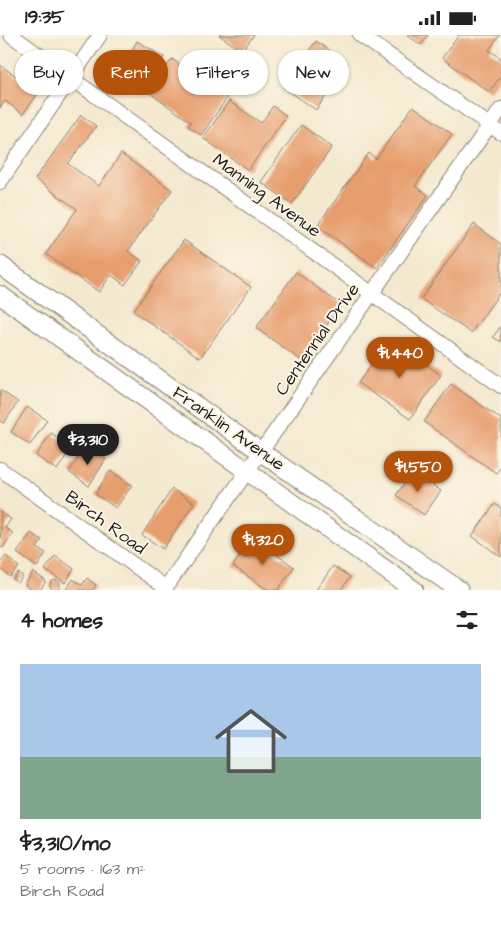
<!DOCTYPE html>
<html lang="en">
<head>
<meta charset="utf-8">
<style>
	body { margin:0; font-family:"Architects Daughter",sans-serif; background:#f6f6f6; color:#222; height:100vh; display:flex; flex-direction:column; font-size:19px; white-space:nowrap }
	* { box-sizing:border-box; margin:0 }
	p { font-size:16px; color:#767676 }
	.icon { flex:none; width:28px; height:28px; fill:none; stroke:currentColor; stroke-width:2; stroke-linecap:round; stroke-linejoin:round }
	.map { position:relative; height:555px; overflow:hidden }
	.details { display:flex; flex-direction:column; background:#fff; flex:1 }
	.details>* { flex:none }
	.hud { position:absolute; left:15px; top:15px; width:471px; height:45px; display:flex; gap:10px }
	.price { position:absolute; translate:-50% -42px; padding:0 11px; border-radius:18px; background:#b45309; color:#fff; font-size:16px; line-height:32px; filter:drop-shadow(0 1px 2px #0008) }
	.price::after { content:''; position:absolute; left:50%; top:30px; width:15px; height:11px; margin-left:-8px; background:inherit; clip-path:polygon(0 0,100% 0,50% 100%) }
	.price.on { background:#222; color:#fff }
	ul { padding:0; list-style:none }
	li { display:grid; align-content:center; gap:10px; height:265px; padding:0 20px }
	li+li { border-top:1px solid #e0e0e0 }
	li span { display:grid; place-items:center; height:155px; border-radius:0px; color:#555 }
	li>.icon { margin-inline-start:auto }
	span .icon { width:90px; height:90px; fill:#fffc; stroke-width:1 }
	li b { font-size:21px }
	h2 { display:flex; justify-content:space-between; align-items:center; height:60px; padding:0 20px; font-size:21px }
	.tag { padding:0 18px; border-radius:22px; background:#fff; box-shadow:0 1px 4px #0004; font-size:18px; line-height:45px }
	.tag.on { background:#b45309; color:#fff }
	.status { display:flex; justify-content:space-between; align-items:center; height:35px; padding:0 25px; background:#fff; direction:ltr }
	.status svg { height:14px; fill:currentColor }
	.map>svg:first-child { display:block }
	.building { fill:#e79e6e }
	.lines { fill:none; stroke-linecap:round; stroke-linejoin:round }
	.minor-casing { stroke:#888276; stroke-width:16 }
	.major-casing { stroke:#888276; stroke-width:20 }
	.minor { stroke:#fff; stroke-width:14 }
	.major { stroke:#fff; stroke-width:18 }
	.labels { text-anchor:middle; stroke-width:4; stroke-linejoin:round; paint-order:stroke }
	.street-label { font-size:18px; fill:#1c1c1c; stroke:#fcf5e5 }
</style>
</head>
<body>
<div class="status"><b>19:35</b><svg viewBox="0 0 49 12"><path d="M0 12V9h3v3zM5 12V6h3v6zM10 12V3h3v9zM15 12V0h3v12zM26 1h20v11H26zM47 4h2v5h-2z"/></svg></div>
<div class="map">
<svg width="501" height="555" viewBox="0 0 501 555">
	<rect width="100%" height="100%" fill="#fcf5e5"/>
	<filter id="ink" filterUnits="userSpaceOnUse"><feTurbulence type="fractalNoise" baseFrequency=".02" numOctaves="2"/><feDisplacementMap in="SourceGraphic" scale="10" xChannelSelector="R" yChannelSelector="G"/><feConvolveMatrix kernelMatrix="1 2 1 2 8 2 1 2 1" color-interpolation-filters="sRGB"/></filter>
	<filter id="wash" filterUnits="userSpaceOnUse"><feTurbulence type="fractalNoise" baseFrequency=".0096" numOctaves="4" result="noise"/><feDisplacementMap in="SourceGraphic" scale="20" xChannelSelector="R" yChannelSelector="G"/><feGaussianBlur stdDeviation="1.12" result="paint"/><feColorMatrix in="noise" values="0 0 0 0 0 0 0 0 0 0 0 0 0 0 0 0 0 1.4 0 .05"/><feComposite in="paint" operator="in"/></filter>
	<g filter="url(#wash)">
		<rect width="100%" height="100%" fill="#f4e9cf"/>
		<g id="blocks">
			<g class="building">
				<path d="M219,0h35l-12,16z"/>
				<path d="M407,0h21l-7,10z"/>
				<path d="M459,0h41l-11,15 12,8v18l-12,16 -47,-34z"/>
				<path d="M137,6l27,16 -9,14 -26,-16z"/>
				<path d="M316,6l32,23 -32,46 -33,-23z"/>
				<path d="M172,24l55,39 -26,37 -13,-9 3,-4 -43,-30z"/>
				<path d="M0,30l39,27 -16,22 -18,-13 -5,7z"/>
				<path d="M229,66l32,22 12,-17 13,10 -38,54 -45,-32z"/>
				<path d="M413,71l39,28 -37,52 13,9 -51,73 -60,-42 52,-73 7,6z"/>
				<path d="M81,80l15,11 -28,38 31,22 22,-32 51,36 -44,61 14,10 -17,24 -14,-10 -12,17 -53,-38 31,-45 -42,-30z"/>
				<path d="M301,90l31,22 -40,57 -31,-22z"/>
				<path d="M474,189l27,20v47l-30,42 -50,-34z"/>
				<path d="M184,205l67,47 -51,71 -67,-47z"/>
				<path d="M296,237l45,33 -39,56 -46,-33z"/>
				<path d="M501,291v16l-8,-5z"/>
				<path d="M390,304l51,36 -31,44 -52,-36z"/>
				<path d="M451,349l50,35v48l-5,6 -72,-51z"/>
				<path d="M0,355l18,12 -14,21 -4,-2z"/>
				<path d="M27,372l20,13 -17,25 -19,-13z"/>
				<path d="M51,398l21,14 -15,23 -21,-14z"/>
				<path d="M86,411l20,13 -17,27 -20,-14z"/>
				<path d="M110,436l22,14 -16,23 -21,-14z"/>
				<path d="M413,436l28,20 -17,24 -28,-20z"/>
				<path d="M172,454l22,14 -31,46 -21,-14z"/>
				<path d="M495,469l6,4v49l-29,-21z"/>
				<path d="M1,477l10,7 -6,9 8,5 -10,15 -3,-2z"/>
				<path d="M31,498l11,7 -5,8 9,5 -9,14 -20,-14z"/>
				<path d="M252,502l42,30 -16,23h-10l-35,-24z"/>
				<path d="M6,521l13,11 -9,10 -10,-9v-5z"/>
				<path d="M55,521l19,13 -9,14 -20,-13z"/>
				<path d="M333,531l17,11 -9,13h-25z"/>
				<path d="M33,537l13,9 -6,9h-8l-7,-5z"/>
				<path d="M18,538l5,3 -5,7 -5,-4z"/>
				<path d="M87,543l9,7 -3,5h-27l7,-11 9,6z"/>
				<circle cx="55" cy="550" r="5"/>
			</g>
		</g>
	</g>
	<g filter="url(#ink)">
		<use href="#blocks" fill-opacity="0" stroke="#888276" stroke-width="1"/>
		<g class="lines">
			<g class="minor-casing">
				<g id="minor">
					<path d="M11,0l490,351"/>
					<path d="M360,0l141,98"/>
					<path d="M0,147l100,-147"/>
					<path d="M0,434l166,119"/>
					<path d="M164,555l337,-481"/>
				</g>
			</g>
			<g class="major-casing">
				<g id="major">
					<path d="M0,230l261,187 198,138"/>
					<path d="M0,260l414,295"/>
				</g>
			</g>
			<use href="#minor" class="minor"/>
			<use href="#major" class="major"/>
		</g>
	</g>
	<g class="labels">
		<g class="street-label">
			<text transform="translate(267 160) rotate(36)" y="6">Manning Avenue</text>
			<text transform="translate(317 304) rotate(-55)" y="6">Centennial Drive</text>
			<text transform="translate(229 393) rotate(35)" y="6">Franklin Avenue</text>
			<text transform="translate(106 487) rotate(36)" y="6">Birch Road</text>
		</g>
	</g>
</svg>
<b class="price" style="left:400px;top:344px">$1,440</b>
<b class="price on" style="left:88px;top:431px">$3,310</b>
<b class="price" style="left:418px;top:458px">$1,550</b>
<b class="price" style="left:263px;top:531px">$1,320</b>
<div class="hud">
<a class="tag">Buy</a>
<a class="tag on">Rent</a>
<a class="tag">Filters</a>
<a class="tag">New</a>
</div>
</div>
<section class="details">
<h2>4 homes<svg class="icon" aria-label="filters" viewBox="0 0 24 24"><path d="M4 7h16M4 17h16"/><circle cx="9" cy="7" r="2"/><circle cx="15" cy="17" r="2"/></svg></h2>
<ul>
<li><span style="background:linear-gradient(#a9c7e8 60%,#7fa58c 0)"><svg class="icon" aria-label="home" viewBox="0 0 24 24"><path d="M3 11l9-7 9 7M6 9v11h12V9"/></svg></span><div><b>$3,310/mo</b><p>5 rooms · 163 m²</p><p>Birch Road</p></div></li>
</ul>
</section>
</body>
</html>
